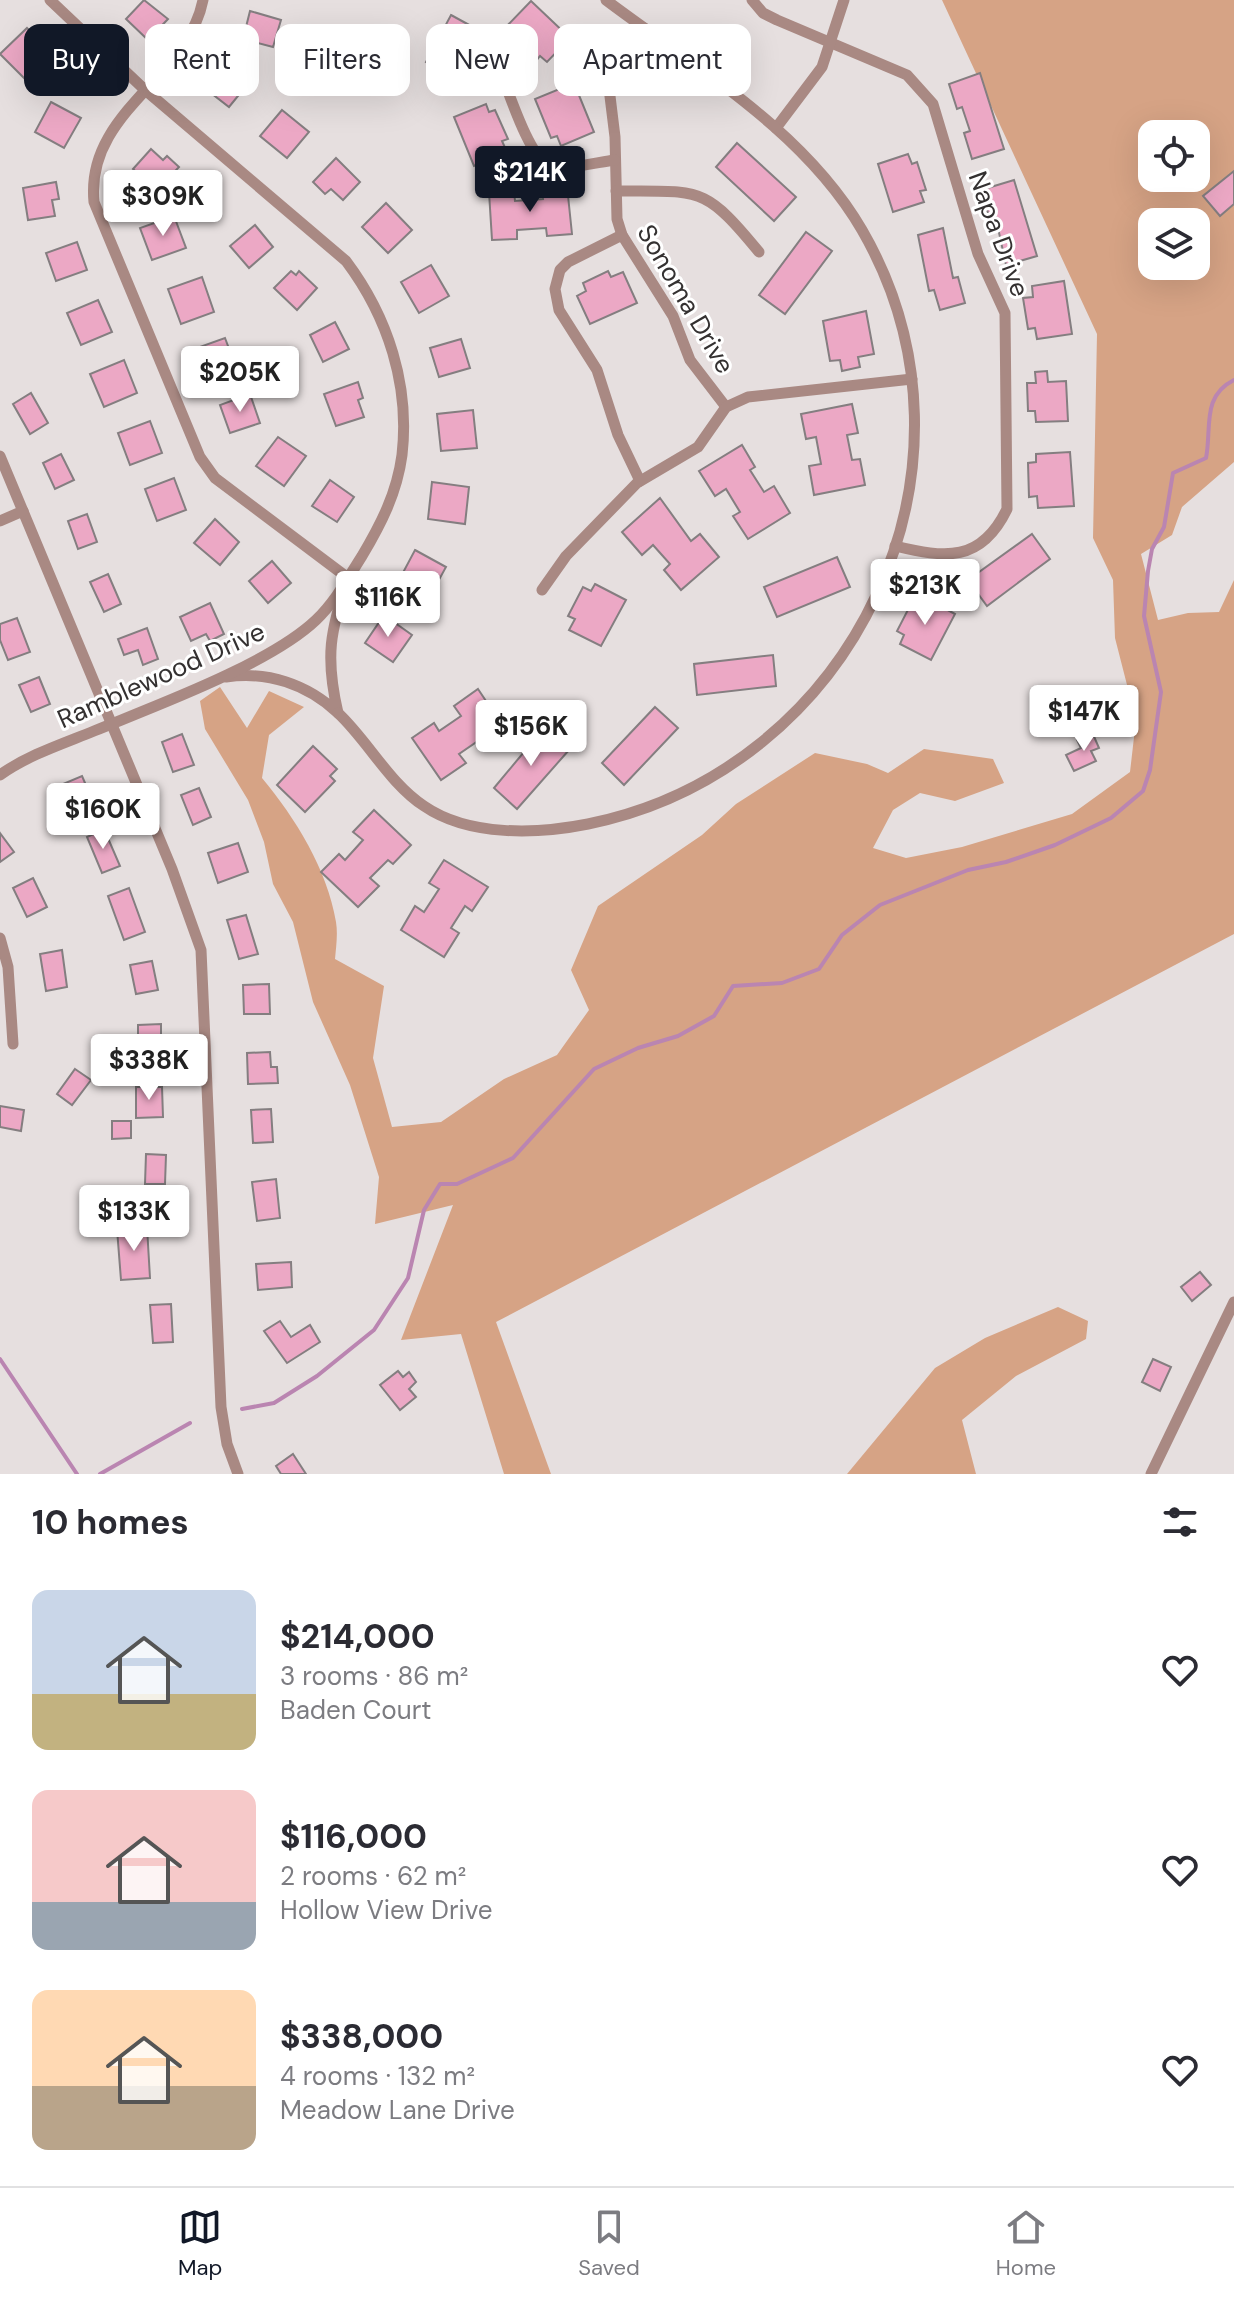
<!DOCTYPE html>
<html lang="en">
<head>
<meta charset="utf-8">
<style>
	body { margin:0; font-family:"DM Sans",sans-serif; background:#f7f7f7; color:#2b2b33; height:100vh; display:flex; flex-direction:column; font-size:30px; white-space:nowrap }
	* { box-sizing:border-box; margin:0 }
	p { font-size:26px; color:#7c7c81 }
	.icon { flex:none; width:44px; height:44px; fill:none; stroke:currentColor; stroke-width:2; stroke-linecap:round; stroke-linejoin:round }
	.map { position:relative; height:1474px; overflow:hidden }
	.sheet { display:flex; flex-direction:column; background:#fff; flex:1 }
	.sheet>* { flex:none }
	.guide { position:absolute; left:24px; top:24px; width:800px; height:72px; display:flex; gap:16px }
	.tools { position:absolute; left:1138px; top:120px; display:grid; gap:16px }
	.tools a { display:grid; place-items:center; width:72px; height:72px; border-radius:16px; background:#fff; box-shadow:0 8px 32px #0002; font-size:40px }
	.price { position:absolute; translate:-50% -68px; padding:0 18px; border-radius:8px; background:#fff; color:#222; font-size:26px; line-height:52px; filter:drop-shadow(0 2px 4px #0008) }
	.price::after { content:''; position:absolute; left:50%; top:48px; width:24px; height:18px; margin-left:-12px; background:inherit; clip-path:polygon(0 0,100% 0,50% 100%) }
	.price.current { background:#111827; color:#fff }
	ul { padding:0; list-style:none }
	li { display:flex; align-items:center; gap:24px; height:200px; padding:0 32px }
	li span { display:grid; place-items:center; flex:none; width:224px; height:160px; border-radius:16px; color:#555 }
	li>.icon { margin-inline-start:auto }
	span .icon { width:96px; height:96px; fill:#fffc; stroke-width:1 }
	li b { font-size:34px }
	h2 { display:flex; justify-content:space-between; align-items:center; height:96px; padding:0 32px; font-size:34px }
	.pill { padding:0 28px; border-radius:16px; background:#fff; box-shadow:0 8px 32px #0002; font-size:28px; line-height:72px }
	.pill.current { background:#111827; color:#fff }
	.tab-bar { display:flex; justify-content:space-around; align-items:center; height:112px; border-top:2px solid #e1e1e2; background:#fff; font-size:22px; color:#7c7c81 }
	.tab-bar a { display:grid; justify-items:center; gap:4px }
	.tab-bar .current { color:#111827 }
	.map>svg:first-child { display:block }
	.green { fill:#d6a385; fill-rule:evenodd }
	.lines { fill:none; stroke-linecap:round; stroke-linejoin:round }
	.stream { stroke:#ba85b1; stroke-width:4 }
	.building { fill:#eca8c5; stroke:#847e80; stroke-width:2 }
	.minor { stroke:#a98983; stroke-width:11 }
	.labels { text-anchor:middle; stroke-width:6; stroke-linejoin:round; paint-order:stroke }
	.street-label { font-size:26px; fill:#343131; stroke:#fff }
</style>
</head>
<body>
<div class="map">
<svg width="1234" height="1474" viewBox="0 0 1234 1474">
	<rect width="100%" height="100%" fill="#e6dfdf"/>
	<g class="green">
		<path d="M942,0h292v462l-52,45 -10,28 -31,19 17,66 30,-7 31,-1 15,-32v354l-738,388 55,152h-47l-43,-140 -60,6 52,-135 -78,19 4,-47 -29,-92 -37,-83 -20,-80 -20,-38 -9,-42 -16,-42 -43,-71 -5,-28 20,-14 27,41 22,-37 35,16 -35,28 -7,43c34,41 65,91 74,144 2,12 0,26 -1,37l49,27 -11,72 19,69 49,-5 63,-43 53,-24 32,-45 -18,-40 27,-64 104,-71 34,-31 79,-51 52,11 21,9 36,-24 69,10 11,24 -49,18 -35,-8 -27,17 -20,38 33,10 56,-11 110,-33 58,-42 6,-52 -21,-82 -2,-58 -20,-42 4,-204zM1152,134h44v44h-44zM1152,222h44v44h-44z"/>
		<path d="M1058,1307l30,14 -2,18 -70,37 -54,44 14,54h-129l88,-106 50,-30z"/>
	</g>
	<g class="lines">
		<g class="stream">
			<path d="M0,1359l77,115"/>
			<path d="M242,1409l32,-6 43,-27 57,-46 34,-52 16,-68 16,-26h17l56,-26 81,-89 44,-21 40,-12 36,-20 19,-30 49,-3 37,-14 23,-34 38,-30 88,-35 38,-8 49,-17 56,-27 32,-27 7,-21 11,-78 -17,-76 4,-45 4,-22 12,-22 9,-54 33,-15c6,-29 -5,-62 28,-78"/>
			<path d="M100,1474l90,-51"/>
		</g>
	</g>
	<g class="building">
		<path d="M144,0l24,19 -20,21 -22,-21z"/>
		<path d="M531,1l39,37 -23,24 -7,-6 -4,5 -33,-31z"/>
		<path d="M250,11l31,9 -8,27 -30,-8z"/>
		<path d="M451,15l31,17 -6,10 4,2 -20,37 -34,-19z"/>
		<path d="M27,28l24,24 -26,27 -25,-25z"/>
		<path d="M223,59l28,21 -22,27 -27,-21z"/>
		<path d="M980,73l24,76 -32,10 -8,-26 6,-2 -8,-24 -5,2 -8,-25z"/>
		<path d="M574,83l20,49 -33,14 -4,-10 -6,2 -16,-39z"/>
		<path d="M51,102l30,16 -17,30 -29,-16z"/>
		<path d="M486,104l3,8 6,-2 13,29 -6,2 5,11 -33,14 -20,-49z"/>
		<path d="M282,110l27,22 -22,26 -27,-22z"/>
		<path d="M737,143l59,54 -22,24 -58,-54z"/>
		<path d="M151,149l12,11 4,-4 12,11 -23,24 -23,-22z"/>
		<path d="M908,154l4,10 5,-2 9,28 -6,1 4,11 -31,10 -15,-48z"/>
		<path d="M336,158l24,24 -17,18 -12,-11 -6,5 -12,-12z"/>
		<path d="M1234,171v33l-14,12 -17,-20z"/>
		<path d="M1014,180l23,76 -31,9 -11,-51 -6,2 -8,-26z"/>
		<path d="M56,182l3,17 -7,1 3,16 -27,4 -5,-32z"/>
		<path d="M567,186l5,48 -25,2 -1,-8 -29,2v9l-25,1 -3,-48 25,-1 1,10 28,-2 -1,-11z"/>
		<path d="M386,203l26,27 -24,23 -26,-26z"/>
		<path d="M174,216l12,32 -34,12 -12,-32z"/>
		<path d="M255,225l18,22 -24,21 -19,-22z"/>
		<path d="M943,228l10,50 5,-1 7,26 -25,7 -6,-20 -5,1 -11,-56z"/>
		<path d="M806,232l26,19 -47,63 -26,-19z"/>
		<path d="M77,242l10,28 -31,11 -10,-28z"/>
		<path d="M431,265l18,31 -30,17 -18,-31z"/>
		<path d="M291,271l5,4 3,-4 18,17 -20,22 -23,-22z"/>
		<path d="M608,271l3,6 12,-5 14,31 -47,21 -13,-28 9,-5 -3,-8z"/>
		<path d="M202,277l12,35 -33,12 -13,-35z"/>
		<path d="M1064,281l8,53 -35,5 -2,-11 -7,1 -5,-31 10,-1 -1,-11z"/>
		<path d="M98,300l14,32 -31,13 -14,-32z"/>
		<path d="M866,311l8,43 -16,3 2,10 -18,4 -2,-11 -10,1 -7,-40z"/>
		<path d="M335,322l14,27 -26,13 -13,-27z"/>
		<path d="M225,338l12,32 -31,11 -12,-32z"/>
		<path d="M461,339l9,29 -31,9 -9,-29z"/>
		<path d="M124,360l13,33 -33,14 -14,-33z"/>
		<path d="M1047,371l1,11 18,-1 2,40 -32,1 -1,-11h-7l-1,-28h9l-1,-11z"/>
		<path d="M358,382l5,16 -5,2 6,17 -28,9 -12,-32z"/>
		<path d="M31,393l17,30 -18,11 -17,-30z"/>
		<path d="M250,394l10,29 -30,10 -10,-28z"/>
		<path d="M852,404l6,29 -11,2 5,25 8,-1 5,26 -51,10 -5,-29 12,-2 -5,-27 -10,2 -5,-25z"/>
		<path d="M473,410l4,38 -36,3 -4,-37z"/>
		<path d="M150,421l12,32 -32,12 -12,-32z"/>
		<path d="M278,437l28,19 -22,30 -28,-20z"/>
		<path d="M742,445l13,22 -5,3 14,22 10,-6 16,27 -42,26 -15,-23 7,-4 -14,-23 -11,7 -16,-25z"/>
		<path d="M1070,452l4,54 -36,2 -1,-12 -8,1 -1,-34 8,-1v-8z"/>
		<path d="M61,454l13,26 -19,9 -12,-26z"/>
		<path d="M174,478l12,32 -29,11 -12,-32z"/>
		<path d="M330,480l24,17 -17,25 -25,-16z"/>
		<path d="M432,482l37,5 -4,37 -37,-5z"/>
		<path d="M660,498l31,43 9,-7 19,23 -38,33 -17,-20 6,-6 -17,-19 -11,10 -20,-23z"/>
		<path d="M87,514l10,28 -19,7 -10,-28z"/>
		<path d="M215,519l24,23 -19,23 -26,-22z"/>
		<path d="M1032,534l18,25 -63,47 -19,-26z"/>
		<path d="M415,550l31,17 -17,31 -31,-16z"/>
		<path d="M837,557l13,30 -73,30 -13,-30z"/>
		<path d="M272,561l19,22 -23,20 -19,-22z"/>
		<path d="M108,574l13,30 -17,8 -14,-30z"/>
		<path d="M595,584l31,16 -25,46 -32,-16 6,-11 -7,-3 15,-29 8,4z"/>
		<path d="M924,597l31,17 -24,46 -31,-16 4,-9 -7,-4 15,-29 7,4z"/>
		<path d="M210,603l14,31 -14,7 -4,-7 -15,7 -11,-24z"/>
		<path d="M384,615l28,20 -19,27 -28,-19z"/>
		<path d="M17,618l13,34 -22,8 -8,-20v-16z"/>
		<path d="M147,628l11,31 -15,6 -5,-15 -14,5 -6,-16z"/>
		<path d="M773,655l3,31 -79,9 -3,-31z"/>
		<path d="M39,677l11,27 -19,8 -12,-27z"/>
		<path d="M478,689l28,42 -21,14 -4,-6 -22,15 7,9 -25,17 -29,-42 22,-15 5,8 22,-15 -7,-10z"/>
		<path d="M655,707l23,21 -54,57 -22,-22z"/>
		<path d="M544,728l25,22 -52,59 -23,-21z"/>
		<path d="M1092,732l7,16 -8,3 5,10 -22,10 -8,-16 15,-7 -4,-8z"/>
		<path d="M182,734l12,31 -21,7 -11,-30z"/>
		<path d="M313,746l24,23 -7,7 5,5 -30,31 -28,-27z"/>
		<path d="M82,776l12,28 -19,8 -12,-28z"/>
		<path d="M199,788l12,29 -18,8 -12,-30z"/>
		<path d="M374,810l37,35 -18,19 -5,-4 -18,18 9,8 -21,21 -37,-35 18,-18 6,6 18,-20 -10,-8z"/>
		<path d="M104,829l16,37 -18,7 -15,-36z"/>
		<path d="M0,833l14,19 -14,10z"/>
		<path d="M238,843l10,29 -30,11 -10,-30z"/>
		<path d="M444,860l44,27 -16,24 -7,-5 -14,22 8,5 -15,24 -43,-27 14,-24 9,6 15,-23 -10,-6z"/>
		<path d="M33,878l14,29 -20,10 -14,-29z"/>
		<path d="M129,888l16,44 -21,8 -16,-44z"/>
		<path d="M246,915l12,39 -19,5 -12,-39z"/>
		<path d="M62,950l5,37 -21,4 -6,-37z"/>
		<path d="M152,961l6,29 -22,4 -6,-29z"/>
		<path d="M269,984l1,30h-26l-1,-29z"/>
		<path d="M161,1024v36h-23v-35z"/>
		<path d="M270,1052l1,15h6l1,16 -30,1 -1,-31z"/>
		<path d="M75,1069l16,11 -19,25 -15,-11z"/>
		<path d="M136,1087h26l1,30 -27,1z"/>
		<path d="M0,1106l24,4 -3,21 -21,-4z"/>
		<path d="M271,1109l2,33 -20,1 -2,-33z"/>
		<path d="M112,1121h19v17l-19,1z"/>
		<path d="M146,1154l20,1 -1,29h-20z"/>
		<path d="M276,1179l4,39 -23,3 -5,-39z"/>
		<path d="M147,1227l3,51 -29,2 -4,-51z"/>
		<path d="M291,1262l1,25 -34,3 -2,-26z"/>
		<path d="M1200,1272l11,13 -19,16 -11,-14z"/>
		<path d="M171,1304l2,38 -20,1 -3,-38z"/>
		<path d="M280,1321l11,16 19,-12 10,17 -33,21 -23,-32z"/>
		<path d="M1153,1359l18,8 -11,24 -18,-9z"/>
		<path d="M398,1371l5,6 6,-5 7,10 -7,7 7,8 -16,13 -20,-25z"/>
		<path d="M293,1454l13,20h-25l-5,-8z"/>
	</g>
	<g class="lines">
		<g class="minor">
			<path d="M203,0c-15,78 -118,112 -109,202l106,255 15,21 133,100c-18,53 -23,79 -10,135 -31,-29 -70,-42 -112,-36"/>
			<path d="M752,0l11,13 14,7 130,55 26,29 45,150 27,59 2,196c-26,54 -62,49 -112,37"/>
			<path d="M644,28l-36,52 7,57 2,82 5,16 51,81 17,44 36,47"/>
			<path d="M502,76c8,19 27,79 45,88 17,8 50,-2 68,-4"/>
			<path d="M776,128l46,-61 22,-67"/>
			<path d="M616,191c85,1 87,-7 143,61"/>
			<path d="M622,235l-54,27 -8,8 -5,19 4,21 38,60 21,65 22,46"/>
			<path d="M0,456l172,413 29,81 20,457 6,37 11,30"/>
			<path d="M0,521l23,-10"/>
			<path d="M542,590l24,-34 71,-73 61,-36 28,-40 22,-10 164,-18"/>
			<path d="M338,713c30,28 51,70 86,93 45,31 114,28 164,18 266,-54 411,-357 274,-594 -58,-100 -166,-162 -256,-230"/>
			<path d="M0,775c28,-20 62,-31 94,-44 61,-25 176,-67 222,-111 19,-18 32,-42 46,-64 19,-32 35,-63 40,-101 8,-70 -14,-138 -56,-194l-202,-172 -94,-89"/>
			<path d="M0,938l8,29 5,77"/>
			<path d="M1151,1474l83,-172"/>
		</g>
	</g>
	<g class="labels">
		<g class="street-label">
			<text transform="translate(999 234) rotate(70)" y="9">Napa Drive</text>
			<text transform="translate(686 299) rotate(60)" y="9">Sonoma Drive</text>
			<text transform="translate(161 675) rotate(-24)" y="9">Ramblewood Drive</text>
		</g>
	</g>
</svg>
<div class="tools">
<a><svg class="icon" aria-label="locate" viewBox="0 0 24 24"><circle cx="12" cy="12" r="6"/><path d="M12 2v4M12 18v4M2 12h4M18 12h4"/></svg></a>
<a><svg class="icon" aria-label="layers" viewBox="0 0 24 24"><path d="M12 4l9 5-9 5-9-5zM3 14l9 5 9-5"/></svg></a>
</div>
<b class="price current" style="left:530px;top:214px">$214K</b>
<b class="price" style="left:163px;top:238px">$309K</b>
<b class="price" style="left:240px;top:414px">$205K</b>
<b class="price" style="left:925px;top:627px">$213K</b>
<b class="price" style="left:388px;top:639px">$116K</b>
<b class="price" style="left:1084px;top:753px">$147K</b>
<b class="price" style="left:531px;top:768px">$156K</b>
<b class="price" style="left:103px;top:851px">$160K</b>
<b class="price" style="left:149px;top:1102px">$338K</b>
<b class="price" style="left:134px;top:1253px">$133K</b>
<div class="guide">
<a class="pill current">Buy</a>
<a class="pill">Rent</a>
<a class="pill">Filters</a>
<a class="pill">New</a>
<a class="pill">Apartment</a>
</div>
</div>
<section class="sheet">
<h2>10 homes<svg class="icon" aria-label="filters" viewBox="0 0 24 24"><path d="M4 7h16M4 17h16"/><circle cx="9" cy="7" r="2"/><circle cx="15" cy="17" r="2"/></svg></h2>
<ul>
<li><span style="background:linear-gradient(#c9d6e8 65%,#c2b280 0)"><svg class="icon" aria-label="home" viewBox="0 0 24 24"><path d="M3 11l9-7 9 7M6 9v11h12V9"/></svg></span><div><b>$214,000</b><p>3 rooms · 86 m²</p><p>Baden Court</p></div><svg class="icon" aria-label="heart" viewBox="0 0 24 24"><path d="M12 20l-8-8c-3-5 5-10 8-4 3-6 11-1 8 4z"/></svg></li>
<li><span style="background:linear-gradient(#f6c9c9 70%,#9aa5b1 0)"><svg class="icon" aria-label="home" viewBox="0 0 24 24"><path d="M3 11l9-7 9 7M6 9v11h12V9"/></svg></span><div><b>$116,000</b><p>2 rooms · 62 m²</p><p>Hollow View Drive</p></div><svg class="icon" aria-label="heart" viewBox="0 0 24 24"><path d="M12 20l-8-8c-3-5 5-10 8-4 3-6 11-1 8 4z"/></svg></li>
<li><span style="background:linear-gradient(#ffd9b3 60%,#b9a48a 0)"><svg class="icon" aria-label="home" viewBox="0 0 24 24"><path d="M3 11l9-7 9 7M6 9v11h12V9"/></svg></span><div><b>$338,000</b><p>4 rooms · 132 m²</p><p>Meadow Lane Drive</p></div><svg class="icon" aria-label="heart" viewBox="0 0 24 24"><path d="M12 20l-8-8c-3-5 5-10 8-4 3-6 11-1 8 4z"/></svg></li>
</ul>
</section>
<nav class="tab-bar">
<a class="current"><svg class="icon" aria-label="map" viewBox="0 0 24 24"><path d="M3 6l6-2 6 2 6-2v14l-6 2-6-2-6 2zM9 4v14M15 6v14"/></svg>Map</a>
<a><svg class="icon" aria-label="saved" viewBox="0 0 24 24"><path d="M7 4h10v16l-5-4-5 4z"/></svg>Saved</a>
<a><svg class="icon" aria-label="home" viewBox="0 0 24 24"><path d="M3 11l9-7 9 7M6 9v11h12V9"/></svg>Home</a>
</nav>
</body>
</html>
